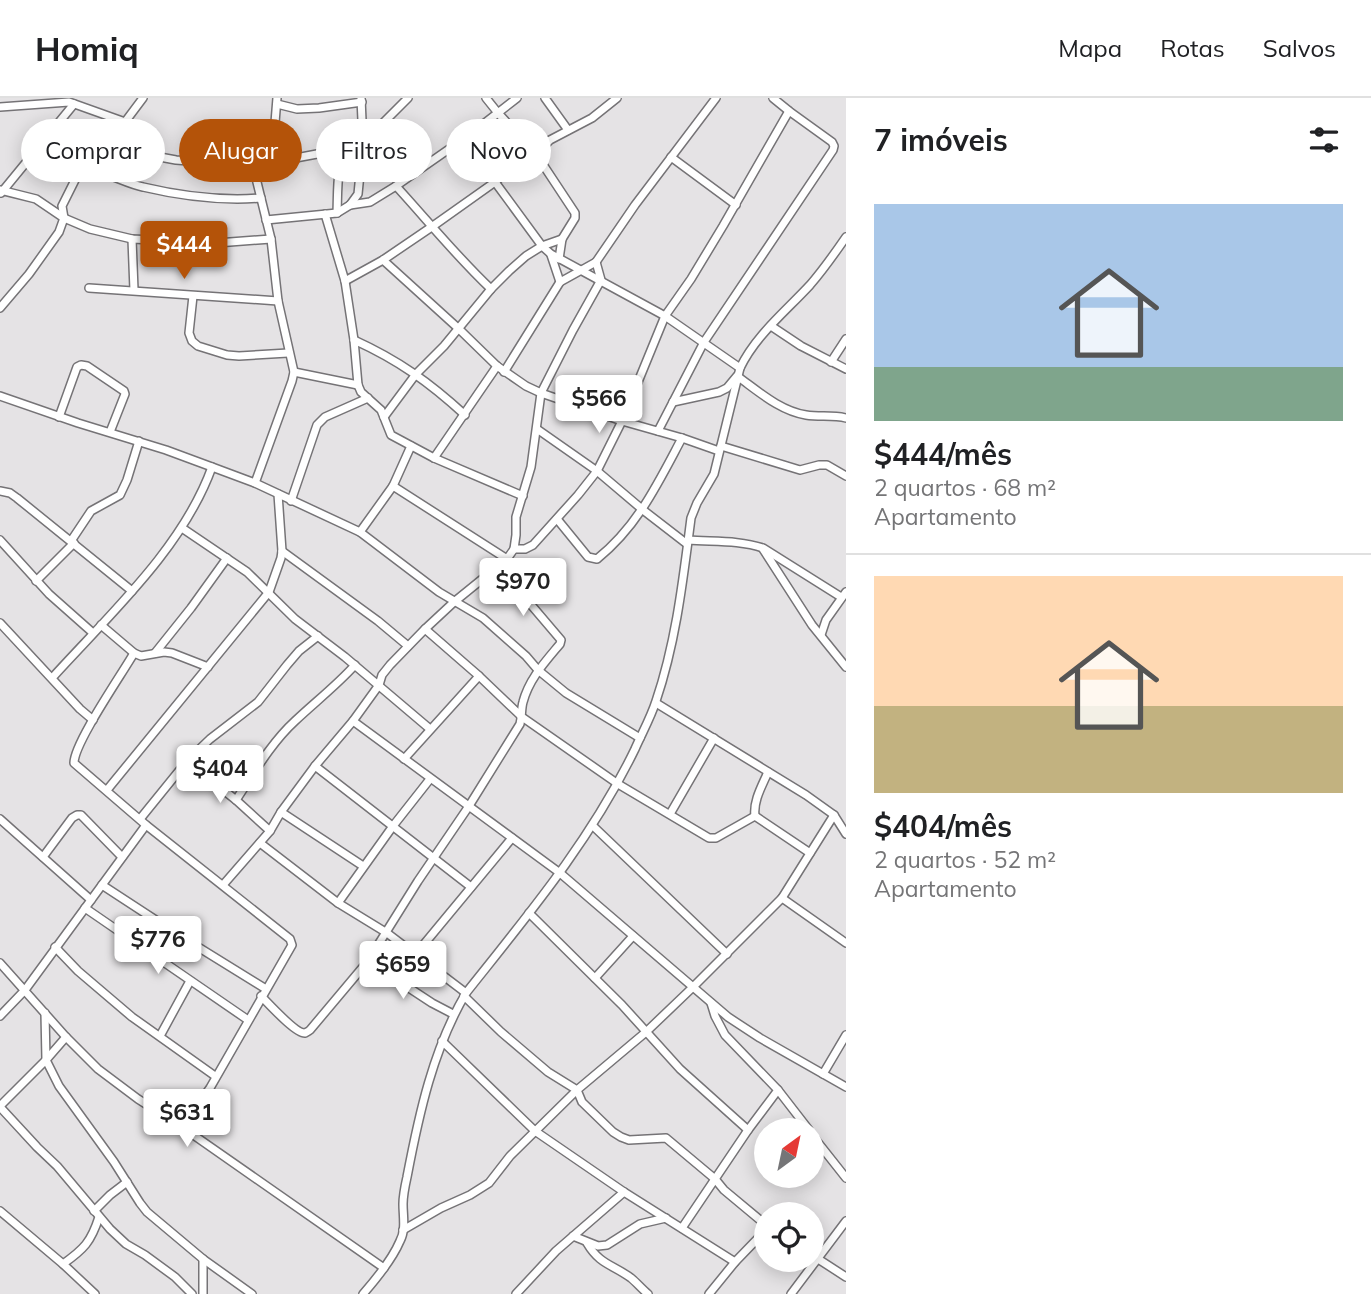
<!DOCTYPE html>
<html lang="pt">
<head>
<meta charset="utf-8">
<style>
	body { margin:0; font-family:Mulish,sans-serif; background:#f6f6f6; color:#202124; height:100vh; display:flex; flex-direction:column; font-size:26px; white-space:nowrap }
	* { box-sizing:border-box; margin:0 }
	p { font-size:23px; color:#757577 }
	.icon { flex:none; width:38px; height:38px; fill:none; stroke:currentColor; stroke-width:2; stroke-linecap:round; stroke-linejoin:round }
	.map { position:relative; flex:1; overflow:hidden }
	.drawer { display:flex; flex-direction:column; background:#fff; width:525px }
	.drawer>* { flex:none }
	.guide { position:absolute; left:21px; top:21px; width:665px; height:63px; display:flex; gap:14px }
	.needle { width:46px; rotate:33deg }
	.controls { position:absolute; left:754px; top:1020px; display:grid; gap:14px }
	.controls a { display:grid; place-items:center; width:70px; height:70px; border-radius:50%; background:#fff; box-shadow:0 4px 18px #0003; font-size:35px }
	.price { position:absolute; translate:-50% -60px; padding:0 16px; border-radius:7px; background:#fff; color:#222; font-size:23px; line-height:46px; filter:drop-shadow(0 2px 4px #0008) }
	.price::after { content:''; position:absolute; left:50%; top:42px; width:21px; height:16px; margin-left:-10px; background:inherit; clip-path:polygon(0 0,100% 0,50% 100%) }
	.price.selected { background:#b45309; color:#fff }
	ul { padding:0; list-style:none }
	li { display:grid; align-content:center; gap:14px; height:371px; padding:0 28px }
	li+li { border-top:2px solid #e0e0e0 }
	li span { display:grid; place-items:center; height:217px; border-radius:0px; color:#555 }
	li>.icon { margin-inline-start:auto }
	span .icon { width:126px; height:126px; fill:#fffc; stroke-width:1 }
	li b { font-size:30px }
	h2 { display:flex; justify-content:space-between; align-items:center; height:84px; padding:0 28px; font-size:30px }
	.pill { padding:0 24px; border-radius:32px; background:#fff; box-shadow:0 4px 18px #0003; font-size:24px; line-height:63px }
	.pill.selected { background:#b45309; color:#fff }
	header { display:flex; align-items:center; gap:42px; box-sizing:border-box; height:98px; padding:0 35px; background:#fff; border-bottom:2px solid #e0e0e0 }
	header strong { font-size:33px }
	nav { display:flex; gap:38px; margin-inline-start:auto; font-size:24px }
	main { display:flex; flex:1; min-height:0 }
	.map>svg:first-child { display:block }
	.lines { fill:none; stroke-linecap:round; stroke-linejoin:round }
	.minor-casing { stroke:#757376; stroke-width:10 }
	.minor { stroke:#fff; stroke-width:7 }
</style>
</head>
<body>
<header>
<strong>Homiq</strong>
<nav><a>Mapa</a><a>Rotas</a><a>Salvos</a></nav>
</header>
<main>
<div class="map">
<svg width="846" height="1196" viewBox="0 0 846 1196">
	<rect width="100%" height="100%" fill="#e5e3e5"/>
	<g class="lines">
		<g class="minor-casing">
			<g id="minor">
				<path d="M277,0l-3,37 5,25"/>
				<path d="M486,0l12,15 38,41 39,59v5l-13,21 -3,20"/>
				<path d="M545,0l23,32"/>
				<path d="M277,6l20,5 22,-1 43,-6"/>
				<path d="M0,9l69,-5 56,20"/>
				<path d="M101,39l8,8 29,8 38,7 77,6 64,-12 31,-9 14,-15"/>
				<path d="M671,59l65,48"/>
				<path d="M253,68l18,73 7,62 16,71 -2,9 -37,102"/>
				<path d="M81,72c20,-2 42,13 62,17 38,9 79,14 118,11"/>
				<path d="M495,84l47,64 9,8 114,62 75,52"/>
				<path d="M396,88c32,35 61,71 95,103"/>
				<path d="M0,92l36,9 28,19 26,11 42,10 85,4 54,-4"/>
				<path d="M1,95l73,-89"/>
				<path d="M350,107l20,-3 26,-16 76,-53 45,-35"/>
				<path d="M337,115c1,-24 -1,-47 11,-68l15,-2 45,-45"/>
				<path d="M325,116l20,67 9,59 4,45 3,7 20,18 10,25 43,23 89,38"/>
				<path d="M266,122l71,-7 13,-8 8,-11 5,-51 -2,-45"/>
				<path d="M132,141l2,51"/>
				<path d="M551,157l9,27"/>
				<path d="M383,162l76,69 38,37 29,20 15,7 81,28 60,17 37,13"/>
				<path d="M345,183l38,-21 50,-34 62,-44 30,-27 11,-1 14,-14 42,-22 25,-20"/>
				<path d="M89,190l189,13"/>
				<path d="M193,198l-4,37 3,8 6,5 29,9 12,1 49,-3"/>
				<path d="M0,210l29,-34 30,-42 5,-14 -2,-12 25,-50 14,-19 24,-15 18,-24"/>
				<path d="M771,228l30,20 45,23"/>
				<path d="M354,242c44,20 75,42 111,75"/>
				<path d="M831,264l15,-23"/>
				<path d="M294,274l64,13"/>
				<path d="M504,274l56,-90 36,-20 39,-57 81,-107"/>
				<path d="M0,298l78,27 88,27 46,17 43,16 105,49 79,60 44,26 43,38 12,14 28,23 74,45"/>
				<path d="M673,304l46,-10 8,-4 10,-12c21,15 43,35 69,39 13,2 27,0 40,3"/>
				<path d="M59,319l18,-50 4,-2 6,1 37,25 1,3 -15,38"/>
				<path d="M384,319l32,-43 28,-28 47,-57 18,-18 17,-15 16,-10 20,-7"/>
				<path d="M537,331l60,42 46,39 44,34"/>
				<path d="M658,333l46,-89 129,-192 1,-4 -2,-4 -43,-31 -16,-13"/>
				<path d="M721,348l79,24 19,-5h8l19,11"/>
				<path d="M434,360l63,-92"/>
				<path d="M393,388l114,73"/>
				<path d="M0,393l10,2 7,5 115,93"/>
				<path d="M291,403l26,-76 8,-8 43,-19"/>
				<path d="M557,421l31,38 9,2c41,-33 61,-76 85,-121"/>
				<path d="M182,430l65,44 48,47 50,38 85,72"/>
				<path d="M360,434l33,-46 18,-40"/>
				<path d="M0,442l49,54 44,39"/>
				<path d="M688,442c25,2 51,0 75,8l78,49"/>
				<path d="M71,443l20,-30 29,-16 7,-15 12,-39"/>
				<path d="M514,451h11l8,-4 45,-50 19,-24 25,-50 43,-105 26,-37 32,-53 66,-115"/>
				<path d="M763,451l49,76 34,42"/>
				<path d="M282,453l96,70 30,25"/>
				<path d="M36,483l38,-38"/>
				<path d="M0,525l80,86 13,11"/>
				<path d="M101,527l33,28 7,3 23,-4 8,1 36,14"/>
				<path d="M425,531l54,47 43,41 96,67 91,54h7l39,-22"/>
				<path d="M821,537l5,-15 20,-28"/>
				<path d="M134,555c-12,21 -60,90 -60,110l72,62 144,114 2,6 -82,143 -28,39"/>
				<path d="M155,555l36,-45 36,-50"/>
				<path d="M52,580c57,-63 131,-130 160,-211"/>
				<path d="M656,605l150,92 28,20 12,19"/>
				<path d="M353,623l207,152 168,144 32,21 86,49"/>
				<path d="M404,661l75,-83"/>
				<path d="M187,663l49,39 34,31"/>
				<path d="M315,668l156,121"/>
				<path d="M107,692l162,-198 12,-34 1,-7 -4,-57"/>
				<path d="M236,702c18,-27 35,-57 59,-79 20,-19 41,-35 60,-56"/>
				<path d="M281,714l82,54"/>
				<path d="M670,716l44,-76"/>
				<path d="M755,718l55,37"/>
				<path d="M755,718c-2,-15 7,-30 13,-44"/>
				<path d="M0,721l91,81"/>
				<path d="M140,721l47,-58 23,-22 48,-37 29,-37 12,-14 19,-15"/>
				<path d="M593,728l134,128"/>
				<path d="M260,745l78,60 49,30 79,60"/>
				<path d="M43,759l29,-39 5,-3h4l41,42"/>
				<path d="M102,787l75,49 89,55"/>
				<path d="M223,787l47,-54 11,-19 34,-46 38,-45 26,-36 3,-10 8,-10 35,-36 29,-27 53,-43 7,-10 2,-14v-18l15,-50 10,-74 32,-63 28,-50 -5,-18"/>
				<path d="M782,800l64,45"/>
				<path d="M338,805l55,-77 37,-47"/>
				<path d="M85,810l163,112"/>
				<path d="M529,815l93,92 58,64 68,61"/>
				<path d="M55,849l23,24 54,46 83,59"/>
				<path d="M415,857l97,-117"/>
				<path d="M368,863l64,42 21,11"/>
				<path d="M0,865l66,74 32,32 40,30 44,28 202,141"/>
				<path d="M595,880l38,-42"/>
				<path d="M261,898c8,8 35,38 44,37 2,-1 4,-2 5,-3l58,-69 50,-80 51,-75 51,-82c2,-8 1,-15 3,-22 6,-23 22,-40 37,-58l1,-4 -63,-74"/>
				<path d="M464,898l37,36 47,40 29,18 5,12 31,30 8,5 8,3 37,-2 49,41 9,11 42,35"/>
				<path d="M45,915l1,47 13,26 55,76 26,41 7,9 56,47 49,35"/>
				<path d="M0,918l25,-26 121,-165"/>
				<path d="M160,938l30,-55"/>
				<path d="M442,943l93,90 89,61 111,70"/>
				<path d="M823,976l23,-39"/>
				<path d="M778,992l31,40"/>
				<path d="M0,1008l46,-46 20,-23"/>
				<path d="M0,1009l37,40 20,19 53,63 16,15 19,11 30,22 17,17"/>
				<path d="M812,1037l34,43"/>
				<path d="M0,1113l63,53 32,30"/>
				<path d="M94,1113l16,-16 17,-13"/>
				<path d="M682,1130l66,-98 30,-40 -53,-55 -10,-19 -4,-13"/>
				<path d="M403,1132l38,-22 29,-13 19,-12 21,-27 67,-66 69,-58 46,-44 90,-90 52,-83"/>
				<path d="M573,1138l25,10 9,-1 33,-21 26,-6"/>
				<path d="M587,1145c13,22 25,21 44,35 6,5 11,11 17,16"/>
				<path d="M812,1157l34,22"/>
				<path d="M203,1161v35"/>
				<path d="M63,1166c21,-15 28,-22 36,-47"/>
				<path d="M363,1196c14,-16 29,-34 37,-53 6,-11 3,-25 3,-37 0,-9 2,-18 4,-27 12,-63 26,-128 59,-184 62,-78 125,-153 169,-244 7,-16 16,-32 21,-48 20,-59 27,-121 35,-183l6,-15 17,-29 26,-106c16,-33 45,-56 70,-83 13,-15 25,-32 36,-48"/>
				<path d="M516,1196l40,-43 68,-59"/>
				<path d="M709,1196l26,-32 31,-32"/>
				<path d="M791,1196l55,-73"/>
			</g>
		</g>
		<use href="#minor" class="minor"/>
	</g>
</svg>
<div class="controls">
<a><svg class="needle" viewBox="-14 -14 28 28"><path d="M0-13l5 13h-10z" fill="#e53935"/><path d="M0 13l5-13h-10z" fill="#757577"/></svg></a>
<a><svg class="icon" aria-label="locate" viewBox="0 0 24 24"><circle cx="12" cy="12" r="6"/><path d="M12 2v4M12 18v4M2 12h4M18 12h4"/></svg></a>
</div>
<b class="price selected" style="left:184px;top:183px">$444</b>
<b class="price" style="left:599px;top:337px">$566</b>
<b class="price" style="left:523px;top:520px">$970</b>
<b class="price" style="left:220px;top:707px">$404</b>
<b class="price" style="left:158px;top:878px">$776</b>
<b class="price" style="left:403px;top:903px">$659</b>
<b class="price" style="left:187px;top:1051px">$631</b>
<div class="guide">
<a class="pill">Comprar</a>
<a class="pill selected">Alugar</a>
<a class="pill">Filtros</a>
<a class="pill">Novo</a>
</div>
</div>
<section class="drawer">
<h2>7 imóveis<svg class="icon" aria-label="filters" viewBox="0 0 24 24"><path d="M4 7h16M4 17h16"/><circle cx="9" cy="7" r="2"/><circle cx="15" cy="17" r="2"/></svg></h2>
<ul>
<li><span style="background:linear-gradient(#a9c7e8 75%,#7fa58c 0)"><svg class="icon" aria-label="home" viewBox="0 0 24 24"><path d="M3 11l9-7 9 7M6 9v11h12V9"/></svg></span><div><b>$444/mês</b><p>2 quartos · 68 m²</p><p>Apartamento</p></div></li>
<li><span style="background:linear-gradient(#ffd9b3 60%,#c2b280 0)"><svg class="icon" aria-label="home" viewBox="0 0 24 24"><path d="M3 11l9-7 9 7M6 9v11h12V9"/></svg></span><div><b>$404/mês</b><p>2 quartos · 52 m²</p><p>Apartamento</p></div></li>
</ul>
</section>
</main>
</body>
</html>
